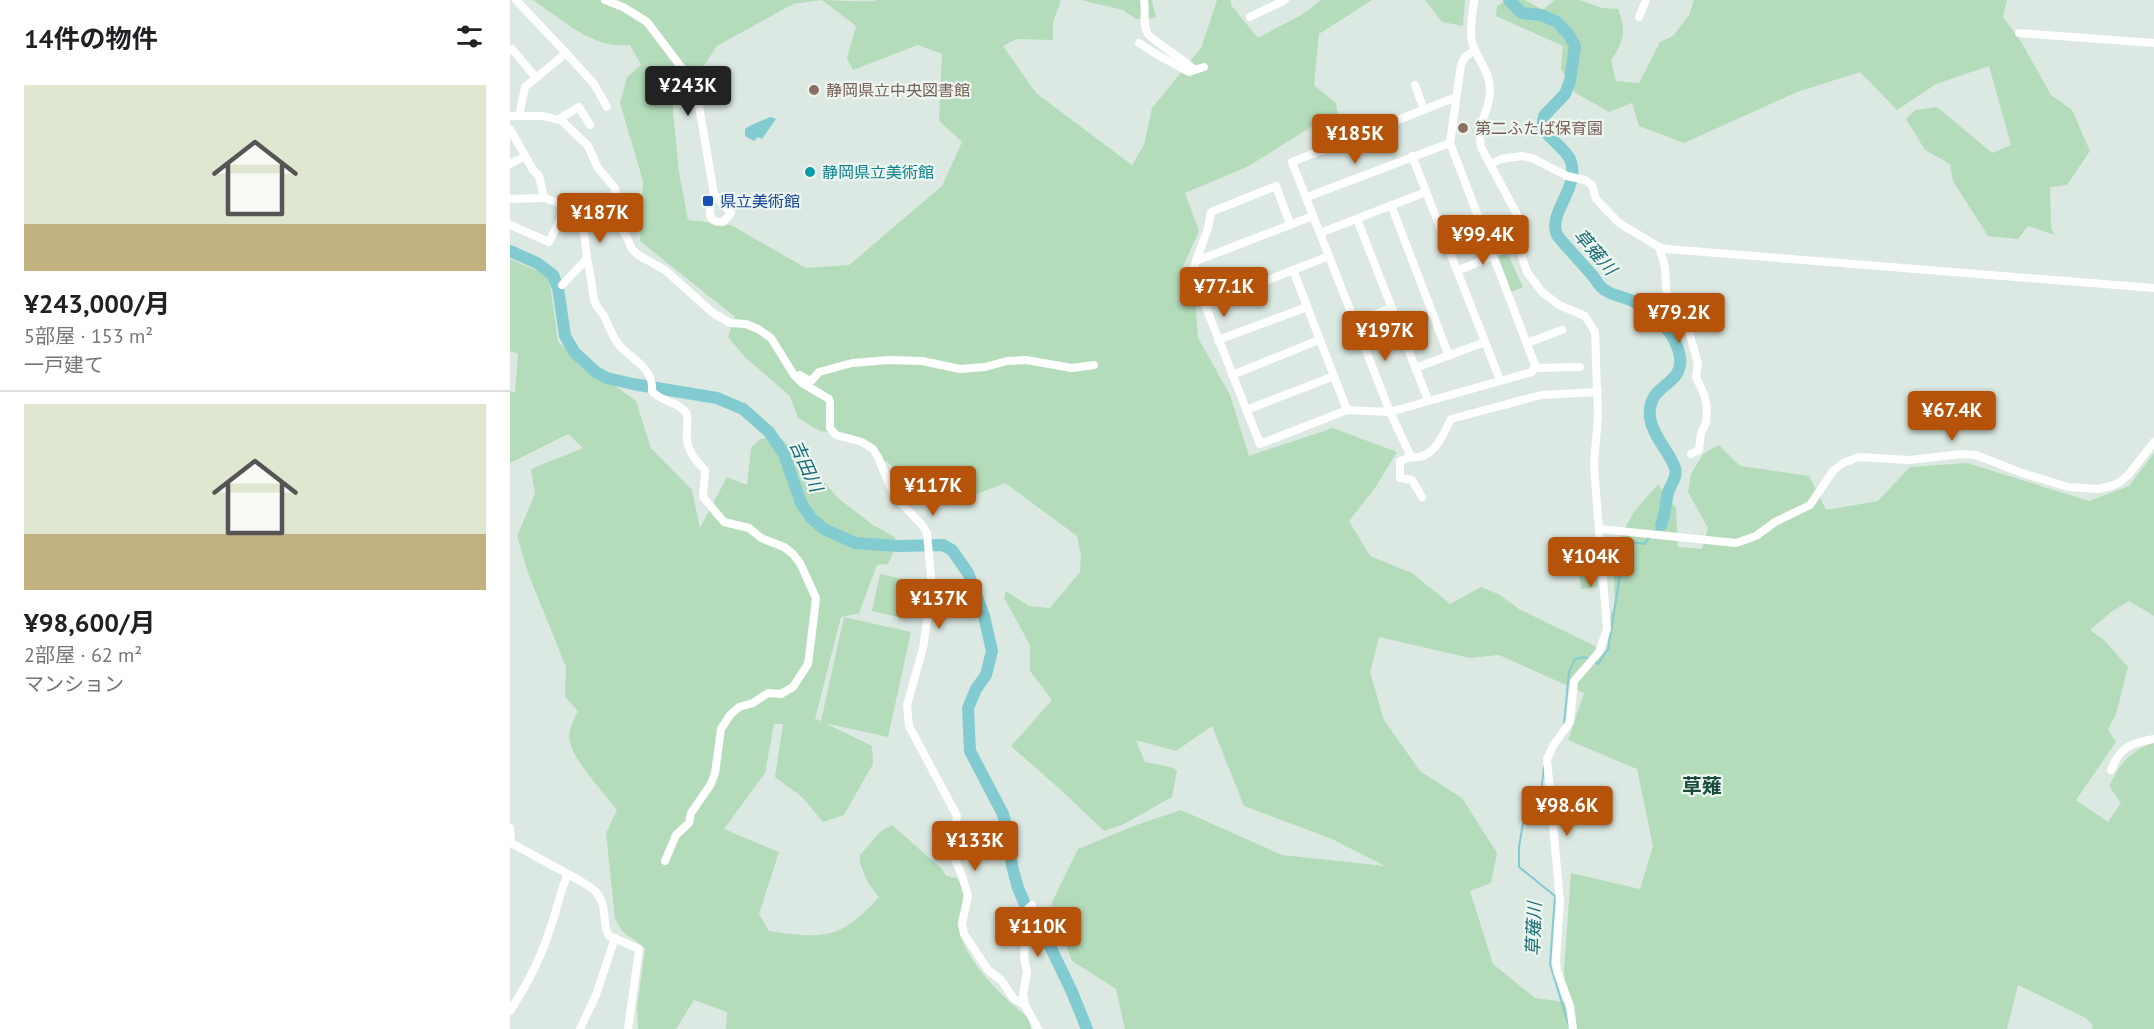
<!DOCTYPE html>
<html lang="ja">
<head>
<meta charset="utf-8">
<style>
	body { margin:0; font-family:"PT Sans","Noto Sans JP",sans-serif; background:#f2f2f2; color:#202124; height:100vh; display:flex; flex-direction:column; font-size:22px; white-space:nowrap }
	* { box-sizing:border-box; margin:0 }
	p { font-size:20px; color:#757577 }
	.icon { flex:none; width:33px; height:33px; fill:none; stroke:currentColor; stroke-width:2; stroke-linecap:round; stroke-linejoin:round }
	.map { position:relative; flex:1; overflow:hidden }
	.sheet { display:flex; flex-direction:column; background:#fff; width:510px }
	.sheet>* { flex:none }
	.price { position:absolute; translate:-50% -51px; padding:0 14px; border-radius:6px; background:#b45309; color:#fff; font-size:20px; line-height:39px; filter:drop-shadow(0 2px 3px #0008) }
	.price::after { content:''; position:absolute; left:50%; top:36px; width:18px; height:14px; margin-left:-9px; background:inherit; clip-path:polygon(0 0,100% 0,50% 100%) }
	.price.on { background:#222; color:#fff }
	ul { padding:0; list-style:none }
	li { display:grid; align-content:center; gap:12px; height:318px; padding:0 24px }
	li+li { border-top:2px solid #e0e0e0 }
	li span { display:grid; place-items:center; height:186px; border-radius:0px; color:#555 }
	li>.icon { margin-inline-start:auto }
	span .icon { width:108px; height:108px; fill:#fffc; stroke-width:1 }
	li b { font-size:26px }
	h2 { display:flex; justify-content:space-between; align-items:center; height:72px; padding:0 24px; font-size:26px }
	main { display:flex; flex:1; min-height:0 }
	.map>svg:first-child { display:block }
	.green { fill:#b4dcbb; fill-rule:evenodd }
	.water { fill:#82cbd1 }
	.lines { fill:none; stroke-linecap:round; stroke-linejoin:round }
	.stream { stroke:#82cbd1; stroke-width:2 }
	.river { stroke:#82cbd1; stroke-width:12 }
	.minor { stroke:#fff; stroke-width:8 }
	.education-dot { fill:#8d6e63; stroke:#edf6f1; stroke-width:2 }
	.culture-dot { fill:#0f9aa8; stroke:#edf6f1; stroke-width:2 }
	.transit-dot { fill:#1a4fb4; stroke:#edf6f1; stroke-width:2 }
	.labels { text-anchor:middle; stroke-width:4.5; stroke-linejoin:round; paint-order:stroke }
	.education-label { font-size:16px; fill:#785e54; stroke:#edf6f1; text-anchor:start }
	.culture-label { font-size:16px; fill:#0d838f; stroke:#edf6f1; text-anchor:start }
	.transit-label { font-size:16px; fill:#164399; stroke:#edf6f1; text-anchor:start }
	.water-label { font-size:18px; font-style:italic; fill:#186d75; stroke:#edf6f1 }
	.quarter-label { font-size:20px; font-weight:bold; fill:#1a4b3b; stroke:#edf6f1 }
</style>
</head>
<body>
<main>
<section class="sheet">
<h2>14件の物件<svg class="icon" aria-label="filters" viewBox="0 0 24 24"><path d="M4 7h16M4 17h16"/><circle cx="9" cy="7" r="2"/><circle cx="15" cy="17" r="2"/></svg></h2>
<ul>
<li><span style="background:linear-gradient(#dfe7d0 75%,#c2b280 0)"><svg class="icon" aria-label="home" viewBox="0 0 24 24"><path d="M3 11l9-7 9 7M6 9v11h12V9"/></svg></span><div><b>¥243,000/月</b><p>5部屋 · 153 m²</p><p>一戸建て</p></div></li>
<li><span style="background:linear-gradient(#dfe7d0 70%,#c2b280 0)"><svg class="icon" aria-label="home" viewBox="0 0 24 24"><path d="M3 11l9-7 9 7M6 9v11h12V9"/></svg></span><div><b>¥98,600/月</b><p>2部屋 · 62 m²</p><p>マンション</p></div></li>
</ul>
</section>
<div class="map">
<svg width="1644" height="1029" viewBox="0 0 1644 1029">
	<rect width="100%" height="100%" fill="#dce9e2"/>
	<g class="green">
		<path d="M23,0h289l-29,4 -76,42 -16,24 -13,25 -16,6 7,71 9,48 43,5 75,43 43,-3 93,-79 20,-44 -23,-21 3,-67 -24,-9 -65,25 -6,-12 9,-32 -34,-26c13,0 46,3 55,0h184l-8,23v17l-36,-1 -14,7 33,47 96,72 12,-20 8,-37 49,-60 16,-48h14v5l27,33 45,-24 18,-14h51l-53,34 -5,51 22,18 2,11 -27,13 -64,40 -62,26 14,38 -18,40 14,24 3,43 32,57 19,61 84,-28 64,24 -22,36 -26,33 21,35 42,17 38,31 31,-17 19,8 19,14 78,38 9,7 2,-5 3,-36 4,-4 -2,-60 21,-37 24,-28 18,24 2,39 24,2 6,-21 -20,-36 3,-18 12,-20 16,-9 21,21 69,10 17,34 52,-9 32,-34 57,-4 122,38 40,-15 25,-33v163l-25,-15 -18,11 -21,18 14,10 24,27 -12,47 -8,15 8,13 -40,58 32,22 13,-19 -12,-17c14,-26 18,-32 45,-44v287h-62l1,-3 -7,-8 -68,-33 -11,44h-882l-9,-40 -44,-28 -21,-57 27,-55 61,-25 42,-14 101,45 103,11 -53,-27 -88,-33 -32,-80 -36,25 -40,-11 9,22 26,5 6,3 -5,27 -48,27 -20,7 -41,-39 -52,-46 41,-46 -22,-29v-26l-26,-47 2,-7 23,15 21,2 30,-36 1,-16 -4,-20 -72,-53 -59,23 -15,-4 -34,-32 -47,-36 -30,-3 -22,-13 -8,-22 -45,-39 -17,-20 7,-20 -95,-76 3,-60 -23,-78 7,-26 14,-12 -11,-20c-38,4 -67,-25 -97,-45zM869,637l91,21 29,-3 85,38 -16,47 69,29 16,77 -13,43 -69,-16 -7,96 1,33 -30,-4 -42,-34 -23,-73 21,-8 6,-30 -35,-55 -42,-27 -36,-51 -14,-48z"/>
		<path d="M571,0h71l4,18 -20,1 -13,-9z"/>
		<path d="M915,0h40l-2,26 -21,-4z"/>
		<path d="M997,0h18l18,10 12,-10h24l23,8 16,1c9,24 6,30 -7,52l5,20 23,2 21,-41 13,-6 16,-21 5,-15h313l-4,17 19,26 29,52 21,15 18,41 -23,34 -17,2 1,41 4,7 -27,-9 -10,13 -30,-3 -35,-55 -3,-17 -25,-14 -19,-31 9,-9 22,-3 55,46 19,-8 -22,-79 -53,18 -39,26 -37,-38 -63,20 -113,51 -45,-17 -7,-23 -23,9 -35,-20 -13,-24 2,-22 -67,-30 1,-10z"/>
		<path d="M997,253l16,34 -12,5 -13,-36z"/>
		<path d="M0,259l39,17 9,66 27,22 51,37 15,47 41,42 8,38 27,-51 20,8 4,-37 9,-9 19,-2 28,25 31,36 35,27 22,12v12l-7,15 -11,1 -18,48 -18,4 -26,102 6,2 23,-104 67,15 -23,105 -63,-14 47,23 1,18 -29,51 -21,7 -21,-25 -27,-20 8,-53h-9l-9,49 -41,56 55,23 -20,62 10,17c55,8 71,9 110,-34l-11,-14 -8,-20v-8l20,-23 12,-7 50,44 4,7 11,2 6,9c0,6 0,12 -1,18 -1,6 -4,12 -4,18 3,35 45,75 71,95l2,11h-305l1,-17 -33,-12 -18,29h-38l-1,-21 8,-60 -23,-17 -7,-12 -9,-86 11,-23c-13,-17 -42,-48 -47,-67 -3,-11 3,-22 8,-32l-13,-14 1,-30 -38,-94 -11,-37 18,-42 -4,-25 52,-21 -15,-14 -58,29v-72l5,2 3,-39 -8,-3z"/>
		<path d="M1084,552l4,35 -17,2 -4,-35z"/>
		<path d="M370,574l36,8 -8,37 -36,-8z"/>
	</g>
	<path class="water" d="M261,117l5,2 -14,20 -4,-2 -4,4 -9,-5v-7c8,-6 16,-8 26,-12z"/>
	<g class="lines">
		<g class="stream">
			<path d="M1145,531l6,-6"/>
			<path d="M1083,661l5,3 10,-15 12,-74 -13,-30 4,-7 33,6 5,-6"/>
			<path d="M1054,724l5,-52 6,-13 10,-2 3,2"/>
			<path d="M1034,767l-3,25 -17,25 -5,30v20l36,29 -5,68 19,62"/>
		</g>
		<g class="river">
			<path d="M999,0l13,13 19,2 16,7 12,13 6,11 -5,35 -5,13 -21,22 -2,12c7,9 24,23 28,31 12,28 -23,53 -13,76 11,14 24,27 36,41 4,5 6,11 12,14 8,6 20,7 30,12 19,9 42,33 45,55 4,31 -34,25 -30,61 3,19 19,33 25,50 3,9 -5,17 -7,25 -3,11 -2,21 -7,32"/>
			<path d="M0,251l27,12 16,12 5,13 7,48 10,17 21,19 11,6 26,6 84,14 26,11 26,23 15,22 17,49 10,15 13,11 31,14 44,3 44,-1 9,5 16,23 16,43 8,35 -6,24 -10,14 -8,19 2,43 33,63 6,23 3,29 6,22 10,23 22,35 22,46 15,37"/>
		</g>
		<g class="minor">
			<path d="M6,0l50,53 -41,34 -6,29"/>
			<path d="M95,0l18,7 24,15 41,54 10,24 16,94 17,19 -8,9c-19,1 -13,-16 -9,-28"/>
			<path d="M634,0c2,10 -2,25 4,34 2,4 39,29 46,35"/>
			<path d="M964,0c-1,13 -5,29 -2,42 4,16 18,29 18,47 1,23 -14,30 -9,58l41,77v33l5,15 15,20 17,13 26,11 10,16 3,85 -4,45 1,18 12,149 -8,23 -25,29 -4,41 -17,24 -6,13 13,142 -4,59 1,11 13,35 3,23"/>
			<path d="M740,17l35,-17"/>
			<path d="M1129,17l7,-17"/>
			<path d="M1509,33l135,10"/>
			<path d="M629,43l17,11 33,18 15,-5"/>
			<path d="M2,49l24,29"/>
			<path d="M56,53l28,31 13,23"/>
			<path d="M905,85l9,25"/>
			<path d="M946,97l-164,65 98,250 21,45c23,3 31,-21 40,-38l90,-24 57,-3"/>
			<path d="M0,116h33l19,5 26,25 10,22 17,20 4,33 13,28 6,6 27,15 48,43 17,10 16,1 12,5 13,9 23,37 8,8 27,16 1,3v26l6,7 26,7 11,7 5,8 12,29 10,16 22,23 5,8 5,55 -9,60 -16,57 2,21 48,90 -6,34 11,26 6,20 -6,28 2,10 24,36 14,11 11,17 12,7 13,24"/>
			<path d="M49,119l20,-12 11,18"/>
			<path d="M0,129l23,41 6,6 5,22c41,12 39,24 43,61 2,9 4,18 5,28 1,5 1,13 4,18 2,4 6,7 8,11 5,10 8,20 15,29 13,15 35,23 33,46 8,11 30,11 35,24 1,4 0,10 0,14 -2,18 5,28 18,41l-2,27 21,25 25,6 12,10 23,9 9,7 7,9 16,35 -2,18 -6,48 -15,23 -12,7 -13,-1 -15,10 -14,4 -9,8 -9,14 -6,44 -4,11 -20,29 -2,10 -13,12 -11,26"/>
			<path d="M902,156l88,224"/>
			<path d="M0,164l14,-7"/>
			<path d="M981,164l10,-5 21,-3 10,2 35,18 18,4 7,5 4,14 23,24 40,24 7,2 488,39"/>
			<path d="M797,197l143,-54"/>
			<path d="M0,199l34,-1"/>
			<path d="M881,205l58,151"/>
			<path d="M847,219l71,181"/>
			<path d="M780,224l-14,-38 -65,26 -3,16 -16,44 68,172 87,-34 43,2 142,-40 3,-7 -85,-222 11,-78 4,-8 10,-7"/>
			<path d="M0,225l39,17 18,-36"/>
			<path d="M810,233l106,-41"/>
			<path d="M1149,247l6,20 2,32 12,15 11,21 8,29 -2,13 8,17 3,13 -1,16 -5,10 -2,17 -8,4"/>
			<path d="M686,261l117,-45"/>
			<path d="M783,270l54,140"/>
			<path d="M947,271l36,-15"/>
			<path d="M52,285l25,-26"/>
			<path d="M695,305l124,-49"/>
			<path d="M845,322l36,-14"/>
			<path d="M708,340l89,-33"/>
			<path d="M1017,343l35,-13"/>
			<path d="M905,368l70,-26"/>
			<path d="M1025,368l45,-1"/>
			<path d="M290,375l8,5h4l7,-8 33,-9 37,-3 33,1 38,8 25,-2 22,-6 19,-1 46,8 22,-3"/>
			<path d="M722,375l87,-35"/>
			<path d="M736,410l88,-34"/>
			<path d="M901,457l-11,4v17l12,2 10,17"/>
			<path d="M1090,529l136,14 20,-7 19,-14 35,-17 23,-34 10,-8 16,-6 50,3 53,-6 14,1 46,18 46,14 30,2 13,-3 9,-4 9,-8 25,-32"/>
			<path d="M1601,770c9,-23 20,-27 43,-31"/>
			<path d="M0,828l1,15 57,31c-8,17 -10,32 -16,49 -9,30 -25,62 -42,88"/>
			<path d="M58,874c19,12 34,14 36,39 1,8 1,16 5,23l30,13 -11,80"/>
			<path d="M515,1005l-2,-11 4,-22 -3,-15 1,-18 -3,-18 3,-10 7,-6"/>
			<path d="M70,1029l16,-34 19,-57"/>
		</g>
	</g>
	<g class="education-dot">
		<circle cx="304" cy="90" r="6"/>
		<circle cx="953" cy="128" r="6"/>
	</g>
	<circle class="culture-dot" cx="300" cy="172" r="6"/>
	<rect class="transit-dot" x="192" y="195" width="12" height="12" rx="3"/>
	<g class="labels">
		<g class="education-label">
			<text x="316" y="96">静岡県立中央図書館</text>
			<text x="965" y="134">第二ふたば保育園</text>
		</g>
		<g class="culture-label">
			<text x="312" y="178">静岡県立美術館</text>
		</g>
		<g class="transit-label">
			<text x="210" y="207">県立美術館</text>
		</g>
		<g class="water-label">
			<text transform="translate(1085 252) rotate(49)" y="6">草薙川</text>
			<text transform="translate(296 466) rotate(66)" y="6">吉田川</text>
			<text transform="translate(1024 929) rotate(-88)" y="6">草薙川</text>
		</g>
		<g class="quarter-label">
			<text x="1192" y="793">草薙</text>
		</g>
	</g>
</svg>
<b class="price on" style="left:178px;top:117px">¥243K</b>
<b class="price" style="left:845px;top:165px">¥185K</b>
<b class="price" style="left:90px;top:244px">¥187K</b>
<b class="price" style="left:973px;top:266px">¥99.4K</b>
<b class="price" style="left:714px;top:318px">¥77.1K</b>
<b class="price" style="left:1169px;top:344px">¥79.2K</b>
<b class="price" style="left:875px;top:362px">¥197K</b>
<b class="price" style="left:1442px;top:442px">¥67.4K</b>
<b class="price" style="left:423px;top:517px">¥117K</b>
<b class="price" style="left:1081px;top:588px">¥104K</b>
<b class="price" style="left:429px;top:630px">¥137K</b>
<b class="price" style="left:1057px;top:837px">¥98.6K</b>
<b class="price" style="left:465px;top:872px">¥133K</b>
<b class="price" style="left:528px;top:958px">¥110K</b>
</div>
</main>
</body>
</html>
